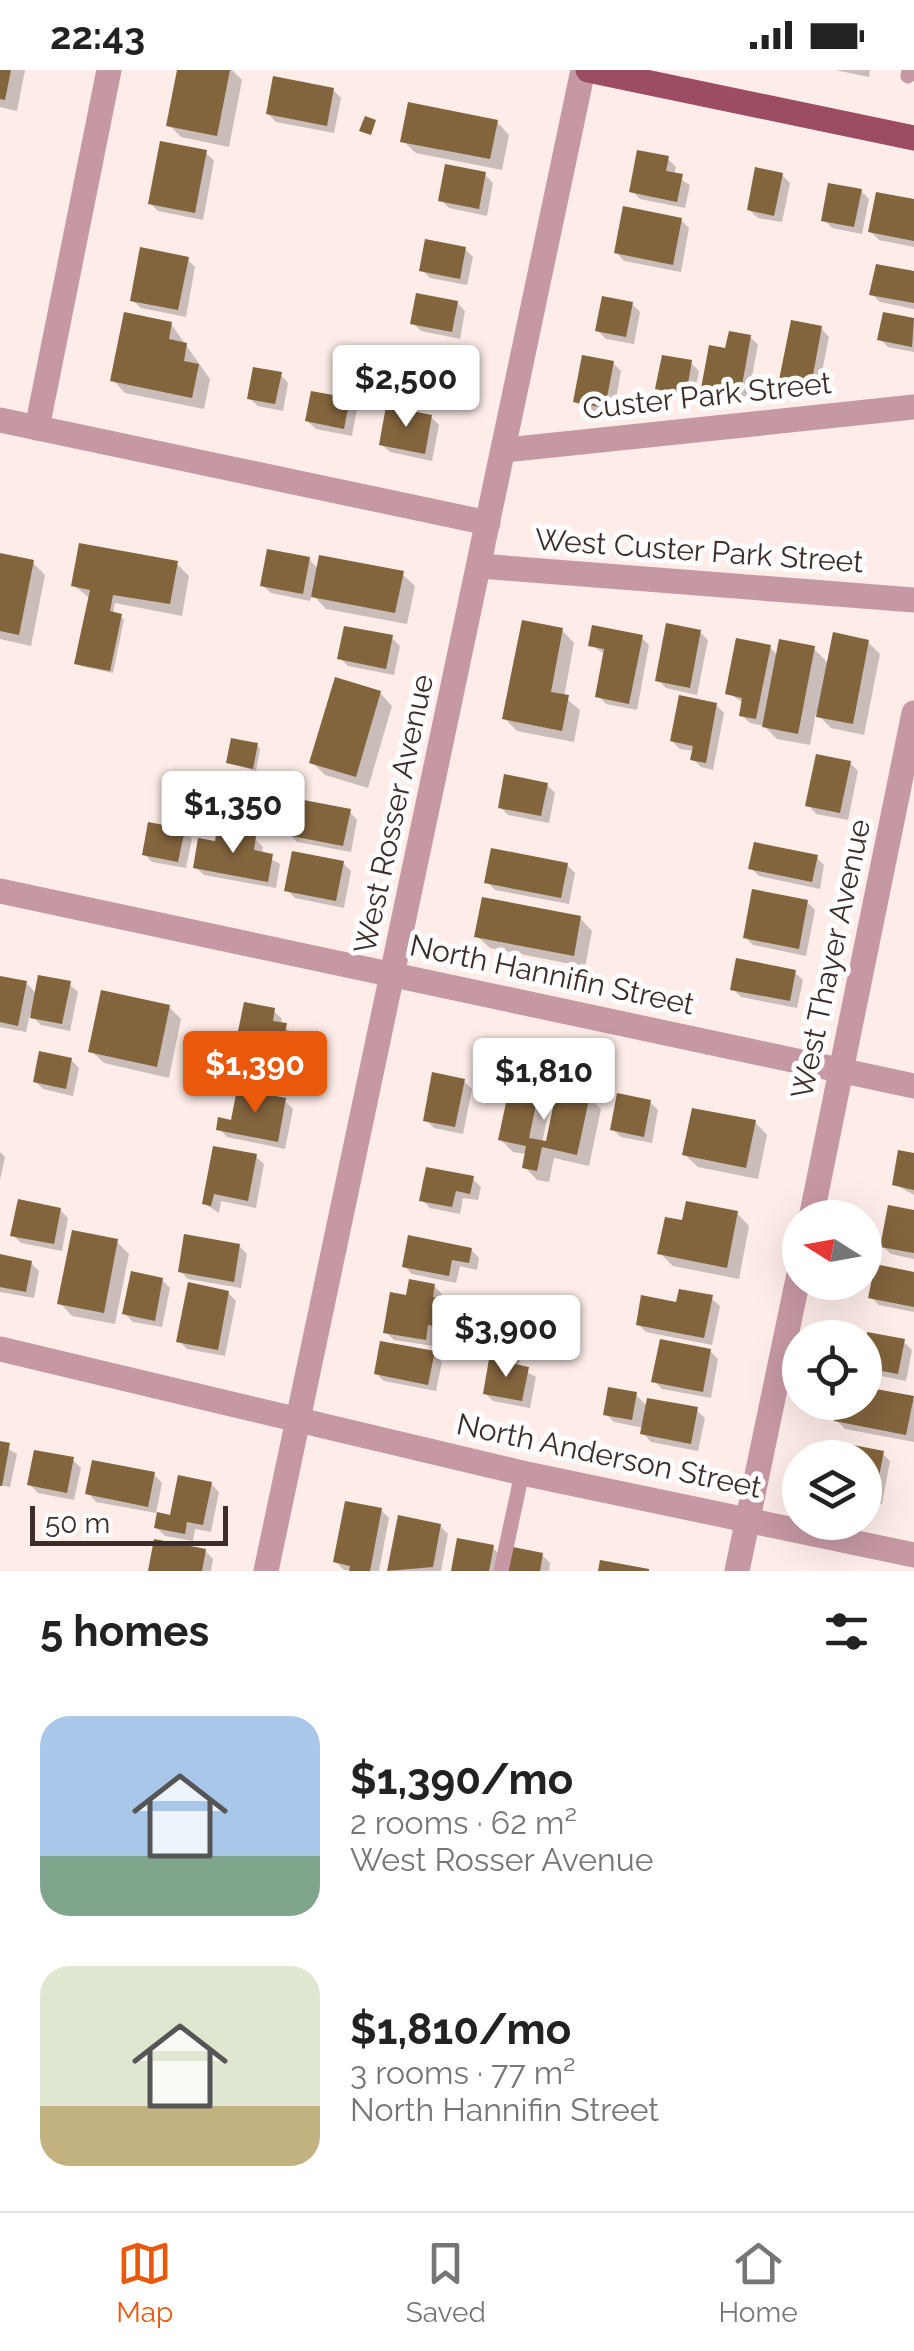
<!DOCTYPE html>
<html lang="en">
<head>
<meta charset="utf-8">
<style>
	body { margin:0; font-family:Raleway,sans-serif; background:#f6f6f6; color:#222; height:100vh; display:flex; flex-direction:column; font-size:38px; white-space:nowrap }
	* { box-sizing:border-box; margin:0 }
	p { font-size:32px; color:#767676 }
	.icon { flex:none; width:55px; height:55px; fill:none; stroke:currentColor; stroke-width:2; stroke-linecap:round; stroke-linejoin:round }
	.map { position:relative; height:1501px; overflow:hidden }
	.details { display:flex; flex-direction:column; background:#fff; flex:1 }
	.details>* { flex:none }
	.needle { width:65px; rotate:281deg }
	.fabs { position:absolute; left:782px; top:1130px; display:grid; gap:20px }
	.fabs a { display:grid; place-items:center; width:100px; height:100px; border-radius:50%; background:#fff; box-shadow:0 10px 40px #0002; font-size:50px }
	.scale { position:absolute; left:30px; bottom:25px; width:198px; box-sizing:border-box; padding-left:10px; border:5px solid #3c2d28; border-top:0; font-size:28px; line-height:35px; white-space:nowrap; color:#3c2d28; -webkit-text-stroke:8px #fefefe; paint-order:stroke }
	.price { position:absolute; translate:-50% -85px; padding:0 22px; border-radius:10px; background:#fff; color:#222; font-size:32px; line-height:65px; filter:drop-shadow(0 2px 5px #0008) }
	.price::after { content:''; position:absolute; left:50%; top:60px; width:30px; height:22px; margin-left:-15px; background:inherit; clip-path:polygon(0 0,100% 0,50% 100%) }
	.price.on { background:#ea580c; color:#fff }
	ul { padding:0; list-style:none }
	li { display:flex; align-items:center; gap:30px; height:250px; padding:0 40px }
	li span { display:grid; place-items:center; flex:none; width:280px; height:200px; border-radius:30px; color:#555 }
	li>.icon { margin-inline-start:auto }
	span .icon { width:120px; height:120px; fill:#fffc; stroke-width:1 }
	li b { font-size:42px }
	h2 { display:flex; justify-content:space-between; align-items:center; height:120px; padding:0 40px; font-size:42px }
	.status { display:flex; justify-content:space-between; align-items:center; height:70px; padding:0 50px; background:#fff; direction:ltr }
	.status svg { height:28px; fill:currentColor }
	.tab-bar { display:flex; justify-content:space-around; align-items:center; height:140px; border-top:2px solid #e0e0e0; background:#fff; font-size:28px; color:#767676 }
	.tab-bar a { display:grid; justify-items:center; gap:5px }
	.tab-bar .on { color:#ea580c }
	.map>svg:first-child { display:block }
	.shadow { fill:#0003 }
	.building { fill:#82643d }
	.lines { fill:none; stroke-linecap:round; stroke-linejoin:round }
	.service { stroke:#c698a4; stroke-width:15 }
	.minor { stroke:#c698a4; stroke-width:25 }
	.tertiary { stroke:#c698a4; stroke-width:25 }
	.primary { stroke:#9c4d64; stroke-width:25 }
	.labels { text-anchor:middle; stroke-width:10; stroke-linejoin:round; paint-order:stroke }
	.street-label { font-size:30px; fill:#3c2d28; stroke:#fefefe }
</style>
</head>
<body>
<div class="status"><b>22:43</b><svg viewBox="0 0 49 12"><path d="M0 12V9h3v3zM5 12V6h3v6zM10 12V3h3v9zM15 12V0h3v12zM26 1h20v11H26zM47 4h2v5h-2z"/></svg></div>
<div class="map">
<svg width="914" height="1501" viewBox="0 0 914 1501">
	<rect width="100%" height="100%" fill="#fdece7"/>
	<g class="shadow">
		<path d="M0,0h25l-8,41 -17,-4z"/>
		<path d="M179,0h53l10,10 -13,67 -48,-10 -12,-12z"/>
		<path d="M835,0h35l-1,7z"/>
		<path d="M333,20l8,8 -7,35 -58,-11 -8,-8z"/>
		<path d="M497,52l12,13 -7,35 -86,-17 -13,-12z"/>
		<path d="M206,83l8,8 -11,59 -45,-9 -8,-8z"/>
		<path d="M668,89l8,8 -2,8 16,10 -5,23 -45,-9 -8,-8z"/>
		<path d="M485,105l8,8 -6,33 -38,-8 -8,-8z"/>
		<path d="M782,105l8,8 -8,39 -24,-4 -9,-8z"/>
		<path d="M861,121l8,8 -7,35 -30,-6 -8,-8z"/>
		<path d="M914,132v45l-35,-7 -8,-8z"/>
		<path d="M681,150l8,8 -8,44 -57,-11 -8,-9z"/>
		<path d="M465,179l8,8 -6,28 -37,-7 -8,-8z"/>
		<path d="M187,189l8,8 -9,50 -45,-9 -9,-8z"/>
		<path d="M914,204v35l-34,-7 -8,-8z"/>
		<path d="M457,233l8,8 -5,28 -39,-8 -8,-8z"/>
		<path d="M632,234l8,8 -6,32 -28,-5 -8,-8z"/>
		<path d="M885,245l29,6v31l-26,-5 -8,-8z"/>
		<path d="M171,254l39,55 -6,30 -79,-16 -12,-13z"/>
		<path d="M821,258l8,9 -12,60 -28,-5 -8,-8z"/>
		<path d="M750,267l8,8 -10,52 -23,-4 -2,11 -12,-2 -8,-8 24,-43z"/>
		<path d="M442,286l8,8 -6,30 -27,-5 -8,-8z"/>
		<path d="M613,293l8,8 -8,44 -30,-6 -8,-8z"/>
		<path d="M691,293l8,8 -6,30 -27,-5 -8,-8z"/>
		<path d="M280,304l8,9 -5,28 -25,-5 -9,-8z"/>
		<path d="M349,331l8,8 -5,27 -36,-7 -9,-8z"/>
		<path d="M431,347l8,8 -7,36 -42,-9 -9,-8z"/>
		<path d="M0,485l32,7 13,13 -14,71 -31,-7z"/>
		<path d="M309,489l10,11 83,4 13,12 -8,38 -81,-15 -14,-15 -2,7 -39,-8 -9,-8z"/>
		<path d="M177,494l12,12 -7,40 -67,-13 -2,11 11,5 -11,54 -32,-7 -4,-3 14,-64 -18,-14z"/>
		<path d="M562,560l12,13 -10,54 16,13 -6,32 -57,-11 -12,-12z"/>
		<path d="M700,562l8,8 -11,55 -31,-7 -8,-8z"/>
		<path d="M641,567l8,8 -12,65 -31,-6 -8,-8 8,-41 -15,-10z"/>
		<path d="M392,568l8,8 -6,29 -46,-9 -8,-8z"/>
		<path d="M868,572l12,12 -16,81 -33,-7 -15,-15 -6,32 -33,-6 -13,-13 -14,-3 -9,-8 3,-12 -16,-10 42,-46 8,9 36,-7 15,15z"/>
		<path d="M380,623l12,13 -24,82 -43,-13 -13,-13z"/>
		<path d="M716,635l8,8 -11,57 -12,-3 -8,-8 1,-8 -14,-2 -8,-8z"/>
		<path d="M257,675l3,4 -4,22 -27,-8z"/>
		<path d="M850,693l8,8 -10,49 -32,-6 -8,-9z"/>
		<path d="M249,713l3,3 -4,23 -16,-3 -4,-4z"/>
		<path d="M547,715l8,8 -6,30 -41,-8 -8,-8z"/>
		<path d="M349,741l8,9 -6,32 -54,-10 -8,-8z"/>
		<path d="M183,761l9,8 -6,29 -34,-6 -8,-8z"/>
		<path d="M255,769l8,8 -1,7 18,10 -4,24 -72,-13 -9,-8 22,-23z"/>
		<path d="M816,787l8,8 -4,24 -61,-13 -8,-8z"/>
		<path d="M343,793l8,8 -7,37 -49,-10 -8,-8z"/>
		<path d="M567,795l8,8 -6,31 -74,-14 -8,-8z"/>
		<path d="M807,832l8,8 -9,46 -53,-11 -8,-8z"/>
		<path d="M580,848l12,13 -7,36 -95,-19 -13,-12z"/>
		<path d="M794,902l9,8 -6,28 -56,-11 -8,-8z"/>
		<path d="M0,908l26,5 11,11 32,-10 9,8 -8,39 -29,-6 -11,-11 -4,18 -26,-5z"/>
		<path d="M169,937l12,12 -12,59 -65,-15 -13,-12z"/>
		<path d="M274,941l8,8 -1,6 13,9 -5,28 -43,-8 -8,-8z"/>
		<path d="M71,990l8,8 -6,28 -30,-7 -8,-8z"/>
		<path d="M464,1011l8,8 -9,45 -29,-6 -8,-8z"/>
		<path d="M538,1022l12,13 -8,38 6,1 40,-47 13,12 -12,57 -35,-8 -5,24 -12,-2 -12,-13 2,-13 -14,-2 -13,-13z"/>
		<path d="M285,1031l8,8 -8,40 -58,-12 -8,-8z"/>
		<path d="M650,1032l8,8 -6,33 -31,-6 -9,-8z"/>
		<path d="M755,1052l12,13 -9,44 -60,-12 -13,-12z"/>
		<path d="M215,1078l40,8 9,8 -8,44 -35,-7 -2,12 -14,-9z"/>
		<path d="M0,1082l5,5 -5,23z"/>
		<path d="M914,1086v39l-20,-11z"/>
		<path d="M472,1108l9,9 -3,13 -15,-2 -3,16 -30,-6 -8,-8z"/>
		<path d="M60,1140l8,8 -6,33 -41,-8 -8,-8z"/>
		<path d="M914,1142v47l-23,-5 -9,-8z"/>
		<path d="M737,1143l12,13 -10,53 -66,-13 -13,-13 24,-30z"/>
		<path d="M117,1172l12,12 -14,70 -43,-8 -12,-13z"/>
		<path d="M239,1176l8,8 -6,34 -53,-9 -8,-8z"/>
		<path d="M471,1180l8,8 -2,12 -17,-4 -4,17 -44,-9 -8,-8z"/>
		<path d="M0,1187l31,6 8,8 -5,27 -34,-6z"/>
		<path d="M914,1204v38l-35,-7 -8,-8z"/>
		<path d="M162,1210l8,8 -8,39 -29,-5 -8,-8z"/>
		<path d="M434,1216l8,8 -1,7 14,9 -4,25 -15,-3 -3,14 -39,-6 -8,-8 22,-34z"/>
		<path d="M228,1223l8,8 -11,55 -38,-7 -8,-8z"/>
		<path d="M711,1228l9,8 -8,39 -66,-13 -8,-8 40,-20z"/>
		<path d="M517,1256l8,8 -7,33 18,10 -6,31 -37,-7 -8,-8 7,-33 -9,-9z"/>
		<path d="M869,1265l35,7 8,8 -6,31 -35,-7 -6,-6z"/>
		<path d="M710,1281l8,8 -7,39 -49,-9 -8,-8z"/>
		<path d="M433,1284l9,8 -6,29 -52,-10 -8,-8z"/>
		<path d="M865,1320l49,10v42l-69,-13 -8,-8 28,-19z"/>
		<path d="M636,1325l12,12 48,3 9,8 -7,33 -47,-9 -8,-9 1,-5 -30,-6 -8,-8z"/>
		<path d="M0,1374l17,10 -7,33 -10,-2z"/>
		<path d="M882,1383l8,8 -8,43 -17,-4v-42z"/>
		<path d="M73,1390l8,8 -7,32 -36,-7 -8,-8z"/>
		<path d="M154,1404l8,9 -6,30 -60,-11 -8,-9z"/>
		<path d="M211,1414l8,8 -8,40 -16,-3 -2,12 -28,-5 -8,-8z"/>
		<path d="M381,1440l8,8 -10,53 -35,-1 -8,-8z"/>
		<path d="M400,1448l40,8 8,8 -7,37h-51z"/>
		<path d="M492,1477l8,8 -3,16h-44z"/>
		<path d="M205,1481l8,8 -2,12h-60z"/>
		<path d="M542,1485l8,8 -1,8h-38z"/>
	</g>
	<g class="building">
		<path d="M0,0h11l-6,30 -5,-1z"/>
		<path d="M177,0h53l-13,66 -51,-10z"/>
		<path d="M273,6l61,12 -7,38 -61,-12z"/>
		<path d="M408,32l90,18 -8,39 -90,-17z"/>
		<path d="M365,46l11,4 -5,15 -12,-4z"/>
		<path d="M160,71l47,9 -12,63 -47,-9z"/>
		<path d="M637,80l32,6 -3,15 17,3 -6,28 -48,-10z"/>
		<path d="M445,94l41,8 -7,37 -41,-8z"/>
		<path d="M755,97l28,6 -9,43 -27,-6z"/>
		<path d="M828,113l34,6 -8,38 -33,-6z"/>
		<path d="M876,122l38,7v42l-46,-9z"/>
		<path d="M623,136l59,12 -9,47 -59,-12z"/>
		<path d="M425,169l41,8 -6,32 -41,-8z"/>
		<path d="M140,177l49,10 -11,53 -48,-9z"/>
		<path d="M876,194l38,7v32l-45,-8z"/>
		<path d="M416,223l42,8 -6,31 -42,-8z"/>
		<path d="M602,226l31,6 -7,35 -31,-6z"/>
		<path d="M124,242l48,10 -3,17 18,4 -3,18 15,3 -7,34 -82,-17z"/>
		<path d="M883,242l31,6 -2,29 -35,-7z"/>
		<path d="M791,250l31,6 -12,65 -32,-6z"/>
		<path d="M729,261l22,4 -10,56 -24,-4 -1,10 -16,-3 9,-49 16,3z"/>
		<path d="M413,277l30,6 -6,35 -31,-6z"/>
		<path d="M582,285l32,6 -9,47 -32,-6z"/>
		<path d="M662,285l30,5 -6,35 -31,-6z"/>
		<path d="M253,297l29,5 -7,32 -28,-5z"/>
		<path d="M311,321l39,7 -6,31 -39,-8z"/>
		<path d="M386,336l46,9 -7,39 -46,-9z"/>
		<path d="M79,473l99,18 -8,43 -57,-9 -3,16 12,3 -12,57 -36,-7 16,-74 -19,-4z"/>
		<path d="M267,479l43,8 -7,37 -43,-8z"/>
		<path d="M0,483l34,7 -15,75 -19,-4z"/>
		<path d="M319,485l85,16 -9,42 -84,-16z"/>
		<path d="M522,550l41,8 -12,64 18,3 -7,36 -60,-12z"/>
		<path d="M666,553l35,7 -11,58 -35,-7z"/>
		<path d="M592,555l51,10 -14,69 -34,-7 9,-48 -16,-3z"/>
		<path d="M344,556l49,9 -7,34 -49,-10z"/>
		<path d="M833,562l36,8 -16,84 -37,-7z"/>
		<path d="M736,568l35,7 -15,74 -17,-3 3,-18 -17,-4z"/>
		<path d="M779,569l36,7 -17,88 -36,-7z"/>
		<path d="M335,607l46,14 -25,86 -47,-14z"/>
		<path d="M679,625l38,8 -11,60 -16,-3 3,-14 -23,-5z"/>
		<path d="M231,668l27,5 -5,26 -27,-6z"/>
		<path d="M816,684l35,7 -11,52 -35,-7z"/>
		<path d="M504,704l44,9 -7,33 -43,-8z"/>
		<path d="M231,707l19,3 -5,27 -19,-4z"/>
		<path d="M293,728l58,11 -8,37 -57,-11z"/>
		<path d="M148,752l37,7 -7,33 -36,-7z"/>
		<path d="M217,759l39,7 -2,14 19,4 -5,28 -75,-14 5,-30 17,3z"/>
		<path d="M754,772l64,13 -6,27 -64,-13z"/>
		<path d="M491,778l77,15 -7,35 -77,-15z"/>
		<path d="M292,781l52,10 -8,40 -52,-10z"/>
		<path d="M752,819l56,11 -9,49 -56,-11z"/>
		<path d="M482,827l99,19 -7,40 -100,-19z"/>
		<path d="M736,888l60,12 -6,31 -60,-11z"/>
		<path d="M38,905l33,6 -9,43 -32,-6z"/>
		<path d="M0,906l27,5 -9,45 -18,-4z"/>
		<path d="M101,920l69,15 -13,62 -69,-15z"/>
		<path d="M244,932l31,6 -2,13 14,2 -6,32 -46,-9z"/>
		<path d="M39,981l33,7 -6,31 -33,-7z"/>
		<path d="M432,1002l33,7 -10,48 -32,-6z"/>
		<path d="M510,1014l29,6 -10,48 17,3 11,-53 33,7 -13,60 -35,-8 -5,24 -15,-3 4,-22 -28,-6z"/>
		<path d="M237,1019l49,9 -8,44 -62,-12 2,-13 13,3z"/>
		<path d="M617,1023l34,7 -7,37 -34,-7z"/>
		<path d="M692,1038l64,12 -10,48 -64,-13z"/>
		<path d="M213,1076l44,8 -9,47 -34,-7 -3,12 -9,-2z"/>
		<path d="M898,1080l16,3v37l-22,-5z"/>
		<path d="M426,1097l48,9 -4,18 -14,-3 -4,16 -33,-6z"/>
		<path d="M18,1129l43,9 -7,36 -44,-8z"/>
		<path d="M686,1131l52,10 -11,57 -70,-14 8,-37 17,3z"/>
		<path d="M888,1135l26,5v43l-34,-6z"/>
		<path d="M72,1160l46,9 -14,74 -47,-9z"/>
		<path d="M184,1164l56,10 -6,38 -56,-10z"/>
		<path d="M408,1165l64,13 -3,15 -17,-3 -3,16 -47,-9z"/>
		<path d="M0,1184l32,7 -6,31 -26,-5z"/>
		<path d="M875,1194l39,8v35l-46,-9z"/>
		<path d="M131,1201l32,7 -8,43 -33,-7z"/>
		<path d="M409,1209l26,5 -2,13 15,3 -5,28 -15,-3 -2,15 -43,-7 7,-41 16,3z"/>
		<path d="M188,1212l41,9 -11,59 -42,-8z"/>
		<path d="M679,1219l34,6 -9,43 -68,-13 5,-30 35,7z"/>
		<path d="M487,1247l31,6 -7,35 -31,-6z"/>
		<path d="M867,1262l38,7 -7,35 -33,-6z"/>
		<path d="M660,1269l51,10 -8,43 -52,-10z"/>
		<path d="M380,1271l55,10 -7,34 -54,-11z"/>
		<path d="M489,1289l40,8 -7,34 -39,-7z"/>
		<path d="M608,1317l29,5 -5,28 -29,-5z"/>
		<path d="M865,1317l49,9 -8,39 -72,-14 4,-19h27z"/>
		<path d="M647,1328l51,9 -7,37 -51,-10z"/>
		<path d="M0,1371l10,2 -8,43h-2z"/>
		<path d="M843,1373l41,8 -9,46 -10,-2v-37h-24z"/>
		<path d="M34,1380l40,7 -7,36 -40,-8z"/>
		<path d="M92,1390l63,12 -7,35 -63,-13z"/>
		<path d="M178,1405l34,7 -9,43 -16,-3 -2,12 -31,-6 3,-16 13,3z"/>
		<path d="M345,1431l37,7 -12,63h-21l1,-5 -17,-4z"/>
		<path d="M398,1445l43,9 -8,43 -46,4z"/>
		<path d="M457,1468l37,7 -5,26h-38z"/>
		<path d="M154,1469l52,10 -4,22h-54z"/>
		<path d="M513,1477l30,6 -3,18h-32z"/>
		<path d="M600,1490l49,9v2h-51z"/>
	</g>
	<g class="lines">
		<g class="service">
			<path d="M908,6l1,-6"/>
			<path d="M501,1501l21,-98"/>
		</g>
		<g class="minor">
			<path d="M0,350l488,103"/>
			<path d="M37,358l72,-358"/>
			<path d="M506,380l408,-43"/>
			<path d="M480,496l434,34"/>
			<path d="M0,821l914,195"/>
			<path d="M811,1148l103,-505"/>
			<path d="M0,1279l522,124 392,82"/>
			<path d="M737,1501l63,-302"/>
		</g>
		<path class="tertiary" d="M266,1501l317,-1501"/>
		<path class="primary" d="M588,0l326,68"/>
	</g>
	<g class="labels">
		<g class="street-label">
			<text transform="translate(707 326) rotate(-6)" y="10">Custer Park Street</text>
			<text transform="translate(699 481) rotate(4)" y="10">West Custer Park Street</text>
			<text transform="translate(394 744) rotate(-78)" y="10">West Rosser Avenue</text>
			<text transform="translate(831 889) rotate(-78)" y="10">West Thayer Avenue</text>
			<text transform="translate(552 905) rotate(12)" y="10">North Hannifin Street</text>
			<text transform="translate(609 1386) rotate(12)" y="10">North Anderson Street</text>
		</g>
	</g>
</svg>
<div class="fabs">
<a><svg class="needle" viewBox="-14 -14 28 28"><path d="M0-13l5 13h-10z" fill="#e53935"/><path d="M0 13l5-13h-10z" fill="#767676"/></svg></a>
<a><svg class="icon" aria-label="locate" viewBox="0 0 24 24"><circle cx="12" cy="12" r="6"/><path d="M12 2v4M12 18v4M2 12h4M18 12h4"/></svg></a>
<a><svg class="icon" aria-label="layers" viewBox="0 0 24 24"><path d="M12 4l9 5-9 5-9-5zM3 14l9 5 9-5"/></svg></a>
</div>
<div class="scale">50 m</div>
<b class="price" style="left:406px;top:360px">$2,500</b>
<b class="price" style="left:233px;top:786px">$1,350</b>
<b class="price on" style="left:255px;top:1046px">$1,390</b>
<b class="price" style="left:544px;top:1053px">$1,810</b>
<b class="price" style="left:506px;top:1310px">$3,900</b>
</div>
<section class="details">
<h2>5 homes<svg class="icon" aria-label="filters" viewBox="0 0 24 24"><path d="M4 7h16M4 17h16"/><circle cx="9" cy="7" r="2"/><circle cx="15" cy="17" r="2"/></svg></h2>
<ul>
<li><span style="background:linear-gradient(#a9c7e8 70%,#7fa58c 0)"><svg class="icon" aria-label="home" viewBox="0 0 24 24"><path d="M3 11l9-7 9 7M6 9v11h12V9"/></svg></span><div><b>$1,390/mo</b><p>2 rooms · 62 m²</p><p>West Rosser Avenue</p></div></li>
<li><span style="background:linear-gradient(#dfe7d0 70%,#c2b280 0)"><svg class="icon" aria-label="home" viewBox="0 0 24 24"><path d="M3 11l9-7 9 7M6 9v11h12V9"/></svg></span><div><b>$1,810/mo</b><p>3 rooms · 77 m²</p><p>North Hannifin Street</p></div></li>
</ul>
</section>
<nav class="tab-bar">
<a class="on"><svg class="icon" aria-label="map" viewBox="0 0 24 24"><path d="M3 6l6-2 6 2 6-2v14l-6 2-6-2-6 2zM9 4v14M15 6v14"/></svg>Map</a>
<a><svg class="icon" aria-label="saved" viewBox="0 0 24 24"><path d="M7 4h10v16l-5-4-5 4z"/></svg>Saved</a>
<a><svg class="icon" aria-label="home" viewBox="0 0 24 24"><path d="M3 11l9-7 9 7M6 9v11h12V9"/></svg>Home</a>
</nav>
</body>
</html>
